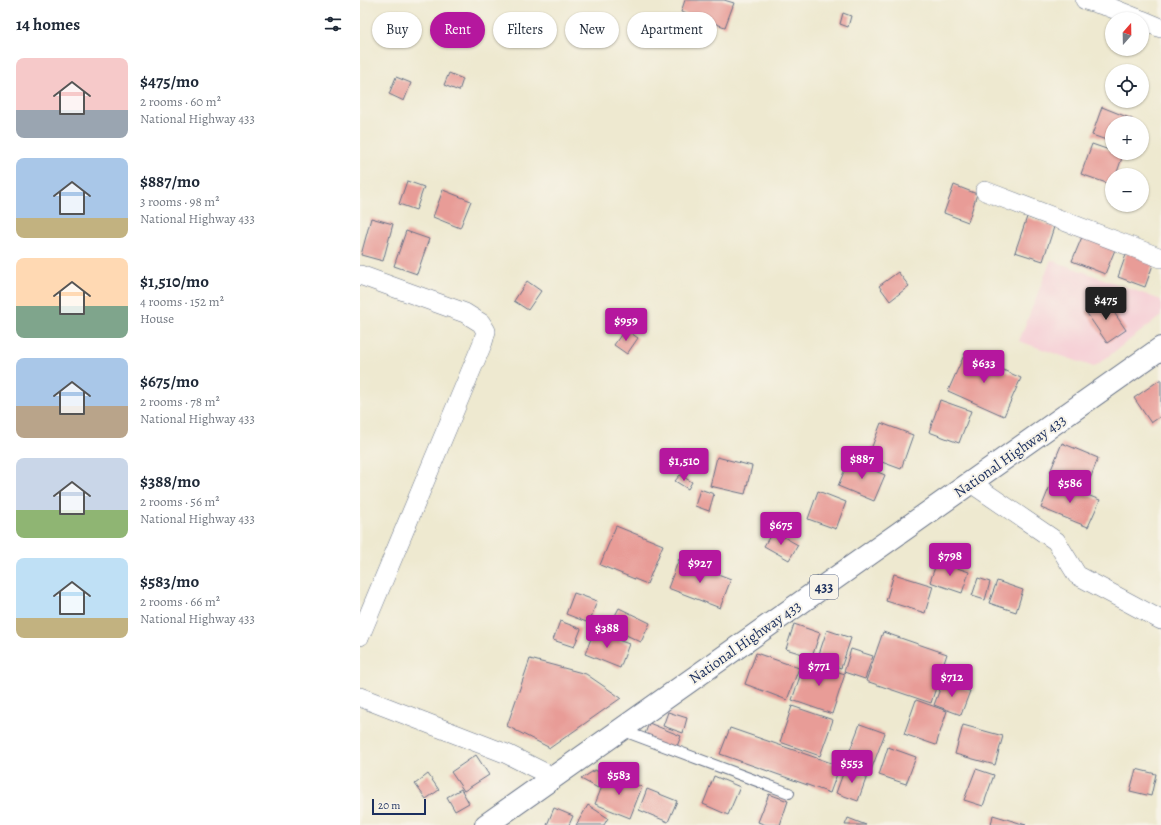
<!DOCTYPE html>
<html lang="en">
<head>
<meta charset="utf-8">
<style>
	body { margin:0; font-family:Alegreya,serif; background:#f2f2f3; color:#1f2937; height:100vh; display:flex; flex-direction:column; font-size:15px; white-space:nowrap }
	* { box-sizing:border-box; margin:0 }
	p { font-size:13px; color:#747a83 }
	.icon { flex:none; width:22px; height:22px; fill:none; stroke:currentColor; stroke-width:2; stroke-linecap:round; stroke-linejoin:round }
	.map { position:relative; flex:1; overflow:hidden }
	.side { display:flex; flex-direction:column; background:#fff; width:360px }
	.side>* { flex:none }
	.banner { position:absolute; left:12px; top:12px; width:380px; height:36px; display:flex; gap:8px }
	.needle { width:26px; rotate:20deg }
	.tools { position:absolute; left:745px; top:12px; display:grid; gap:8px }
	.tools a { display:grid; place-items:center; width:44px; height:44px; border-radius:50%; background:#fff; box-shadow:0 1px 3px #0004; font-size:20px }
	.scale { position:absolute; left:12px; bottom:10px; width:54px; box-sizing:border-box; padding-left:4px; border:2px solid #1b2f5e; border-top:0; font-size:11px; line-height:14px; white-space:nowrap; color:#1b2f5e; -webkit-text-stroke:3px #f7f3e8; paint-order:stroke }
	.price { position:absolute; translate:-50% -34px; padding:0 9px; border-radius:4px; background:#b5179e; color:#fff; font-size:13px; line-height:26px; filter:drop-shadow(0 1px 2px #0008) }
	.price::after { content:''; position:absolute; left:50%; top:24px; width:12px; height:9px; margin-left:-6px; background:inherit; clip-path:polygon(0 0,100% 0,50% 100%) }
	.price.current { background:#222; color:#fff }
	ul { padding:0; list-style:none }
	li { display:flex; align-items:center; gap:12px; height:100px; padding:0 16px }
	li span { display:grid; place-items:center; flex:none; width:112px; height:80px; border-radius:8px; color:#555 }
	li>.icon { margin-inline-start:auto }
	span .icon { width:48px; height:48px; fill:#fffc; stroke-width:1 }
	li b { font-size:17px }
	h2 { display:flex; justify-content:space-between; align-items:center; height:48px; padding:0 16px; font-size:17px }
	.pill { padding:0 14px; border-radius:18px; background:#fff; box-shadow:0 1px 3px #0004; font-size:14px; line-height:36px }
	.pill.current { background:#b5179e; color:#fff }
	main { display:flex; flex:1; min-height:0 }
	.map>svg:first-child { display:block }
	.built { fill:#f6cfd6 }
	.building { fill:#e89c97 }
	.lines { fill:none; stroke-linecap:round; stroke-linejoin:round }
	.service-casing { stroke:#657086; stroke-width:12 }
	.minor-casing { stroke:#657086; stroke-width:20 }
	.primary-casing { stroke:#657086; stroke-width:24 }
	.service { stroke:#fff; stroke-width:10 }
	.minor { stroke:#fff; stroke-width:19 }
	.primary { stroke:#fff; stroke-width:22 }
	.labels { text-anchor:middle; stroke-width:4; stroke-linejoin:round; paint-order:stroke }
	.shield { fill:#f7f3e8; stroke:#5d6a87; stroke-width:1 }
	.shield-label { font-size:14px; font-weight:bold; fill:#1b2f5e }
	.street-label { font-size:15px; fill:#1b2f5e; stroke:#f7f3e8 }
</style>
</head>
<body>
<main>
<section class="side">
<h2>14 homes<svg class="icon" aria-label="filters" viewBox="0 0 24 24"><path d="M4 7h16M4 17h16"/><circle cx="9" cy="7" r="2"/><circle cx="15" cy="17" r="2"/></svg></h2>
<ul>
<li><span style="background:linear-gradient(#f6c9c9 65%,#9aa5b1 0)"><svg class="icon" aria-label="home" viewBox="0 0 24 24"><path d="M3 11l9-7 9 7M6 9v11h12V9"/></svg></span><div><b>$475/mo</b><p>2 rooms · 60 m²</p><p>National Highway 433</p></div></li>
<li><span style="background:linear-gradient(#a9c7e8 75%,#c2b280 0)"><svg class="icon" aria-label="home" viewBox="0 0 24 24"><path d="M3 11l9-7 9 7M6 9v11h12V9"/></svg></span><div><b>$887/mo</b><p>3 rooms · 98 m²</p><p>National Highway 433</p></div></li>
<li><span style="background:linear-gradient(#ffd9b3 60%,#7fa58c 0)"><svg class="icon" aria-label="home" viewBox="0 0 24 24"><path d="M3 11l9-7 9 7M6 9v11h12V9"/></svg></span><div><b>$1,510/mo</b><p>4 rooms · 152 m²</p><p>House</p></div></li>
<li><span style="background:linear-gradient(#a9c7e8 60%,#b9a48a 0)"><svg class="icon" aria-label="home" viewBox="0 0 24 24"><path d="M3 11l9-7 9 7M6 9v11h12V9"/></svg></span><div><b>$675/mo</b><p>2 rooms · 78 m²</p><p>National Highway 433</p></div></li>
<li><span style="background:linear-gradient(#c9d6e8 65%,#8fb573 0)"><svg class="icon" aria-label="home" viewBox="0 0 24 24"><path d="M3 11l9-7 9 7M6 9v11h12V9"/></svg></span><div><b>$388/mo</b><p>2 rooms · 56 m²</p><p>National Highway 433</p></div></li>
<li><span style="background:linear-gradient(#bfe0f5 75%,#c2b280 0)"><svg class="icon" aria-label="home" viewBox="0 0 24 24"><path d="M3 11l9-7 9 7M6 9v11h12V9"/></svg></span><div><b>$583/mo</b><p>2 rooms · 66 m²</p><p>National Highway 433</p></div></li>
</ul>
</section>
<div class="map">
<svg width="801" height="825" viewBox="0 0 801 825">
	<rect width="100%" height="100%" fill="#f7f3e8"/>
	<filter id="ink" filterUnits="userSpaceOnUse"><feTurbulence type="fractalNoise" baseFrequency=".025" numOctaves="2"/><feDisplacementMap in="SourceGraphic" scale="8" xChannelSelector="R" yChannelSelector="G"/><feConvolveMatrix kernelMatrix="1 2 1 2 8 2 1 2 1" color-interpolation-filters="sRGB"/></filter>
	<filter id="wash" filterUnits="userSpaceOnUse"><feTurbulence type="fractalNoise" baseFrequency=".012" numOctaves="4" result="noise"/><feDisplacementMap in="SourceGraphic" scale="16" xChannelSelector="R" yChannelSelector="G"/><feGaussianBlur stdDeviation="0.9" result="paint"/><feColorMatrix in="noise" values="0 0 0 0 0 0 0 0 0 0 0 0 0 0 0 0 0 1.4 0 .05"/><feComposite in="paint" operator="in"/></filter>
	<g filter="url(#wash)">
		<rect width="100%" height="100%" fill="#eee9d0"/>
		<path class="built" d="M691,260l110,40v16l-67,51 -75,-26z"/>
		<g id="blocks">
			<g class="building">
				<path d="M325,0h39l10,3 -9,24 -44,-15z"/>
				<path d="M483,13l8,3 -3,11 -8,-3z"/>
				<path d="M89,73l14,6 -4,12 -15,-6z"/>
				<path d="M36,77l15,6 -7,18 -15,-7z"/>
				<path d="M742,107l30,12 -1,4h-19v19l-20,-7z"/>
				<path d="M732,144l20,7v2l11,2 -7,20h-4v10l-31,-11z"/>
				<path d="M47,181l17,6 -8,23 -17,-6z"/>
				<path d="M594,185l23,9 -9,28 -24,-9z"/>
				<path d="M83,190l28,11 -11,27 -27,-11z"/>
				<path d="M667,217l27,10 -11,34 -28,-9z"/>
				<path d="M11,218l22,6 -10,37 -22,-6z"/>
				<path d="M46,231l23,8 -12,35 -23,-8z"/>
				<path d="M724,232l33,13 -12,29 -33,-13z"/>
				<path d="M767,252l27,10 -9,25 -27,-10z"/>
				<path d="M538,272l11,14 -19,15 -11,-15z"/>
				<path d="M167,281l14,10 -13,19 -14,-9z"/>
				<path d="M745,299l21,31 -19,13 -21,-31z"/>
				<path d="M265,329l13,9 -11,16 -13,-9z"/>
				<path d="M605,353l56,25 -17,38 -56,-25z"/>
				<path d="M801,379v37l-10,7 -17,-25z"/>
				<path d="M580,400l31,11 -12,32 -30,-11z"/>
				<path d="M521,423l32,12 -12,34 -33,-12z"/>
				<path d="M702,443l36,15 -11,29 -37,-15z"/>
				<path d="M357,457l35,9 -7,28 -35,-8z"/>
				<path d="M489,460l36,15 -11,26 -36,-15z"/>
				<path d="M320,475l12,7 -4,7 -13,-8z"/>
				<path d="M692,481l48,19 -12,27 -47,-19z"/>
				<path d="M340,489l14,5 -5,17 -14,-5z"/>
				<path d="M458,491l28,11 -10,27 -28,-10z"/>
				<path d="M256,526l47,19 -16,39 -47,-19z"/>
				<path d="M413,531l25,14 -9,15 -25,-14z"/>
				<path d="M319,559l52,20 -11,29 -52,-20z"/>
				<path d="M577,561l32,11 -7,21 -32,-11z"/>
				<path d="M534,574l39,12 -8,27 -39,-12z"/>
				<path d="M618,578l12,4 -5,18 -13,-4z"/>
				<path d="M637,581l26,9 -7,22 -27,-9z"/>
				<path d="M214,593l23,8 -8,22 -23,-9z"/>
				<path d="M259,608l31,15 -9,19 -32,-15z"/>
				<path d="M200,621l21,8 -7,18 -21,-7z"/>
				<path d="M434,624l26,9 -8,24 -26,-8z"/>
				<path d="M467,630l24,8 -10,30 -24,-8z"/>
				<path d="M234,631l35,13 -9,24 -35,-14z"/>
				<path d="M523,632l64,22 -16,49 -65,-22z"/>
				<path d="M491,649l22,7 -8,23 -21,-7z"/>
				<path d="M396,653l43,15 -12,32 -42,-16z"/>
				<path d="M170,659l56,15 35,24 -71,50 -43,-22z"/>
				<path d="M445,661l40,13 -13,40 -40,-14z"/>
				<path d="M583,681l27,10 -9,24 -27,-10z"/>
				<path d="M556,700l31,11 -11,34 -32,-11z"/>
				<path d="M432,706l41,14 -13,36 -40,-14z"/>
				<path d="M308,712l19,6 -4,15 -20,-7z"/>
				<path d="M289,723l32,13 -7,18 -32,-12z"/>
				<path d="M500,724l25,9 -15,40 -25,-10z"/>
				<path d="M603,725l40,11 -8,29 -40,-11z"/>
				<path d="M370,728l110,38 -10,27 -110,-39z"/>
				<path d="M528,747l28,10 -10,27 -27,-9z"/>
				<path d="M116,755l13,20 -25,16 -13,-19z"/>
				<path d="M485,768l22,8 -9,25 -22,-8z"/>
				<path d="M616,769l18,6 -11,31 -19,-6z"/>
				<path d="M776,769l20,5 -5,22 -21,-5z"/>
				<path d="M235,770l8,4 -5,14 -17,-9z"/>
				<path d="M68,774l11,16 -13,9 -11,-15z"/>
				<path d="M247,774l35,13 -12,31 -35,-14z"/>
				<path d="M354,776l26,11 -12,28 -25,-11z"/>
				<path d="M101,789l8,14 -14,8 -8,-14z"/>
				<path d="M287,789l30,12 -9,21 -29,-12z"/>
				<path d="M409,794l19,7 -8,24h-14l-8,-3z"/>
				<path d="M228,805l20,13 -4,7h-28z"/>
				<path d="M194,808l19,8 -4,9h-22z"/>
				<path d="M633,815l33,10h-35z"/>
				<path d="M488,818l18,7h-21z"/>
			</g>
		</g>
	</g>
	<g filter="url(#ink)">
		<use href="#blocks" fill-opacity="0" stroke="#657086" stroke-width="1"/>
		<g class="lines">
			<g class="service-casing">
				<path id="service" d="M261,730l168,63"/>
			</g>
			<g class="minor-casing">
				<g id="minor">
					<path d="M725,0l24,7 30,12"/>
					<path d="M782,20l19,8"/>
					<path d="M625,191l176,67"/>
					<path d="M0,275l105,38 16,10 5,8 -3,11 -123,294"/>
					<path d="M611,483l85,58 21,34 84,45"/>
					<path d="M0,697l147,57 46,23"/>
				</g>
			</g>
			<g class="primary-casing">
				<path id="primary" d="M126,825l675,-477"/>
			</g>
			<use href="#service" class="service"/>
			<use href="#minor" class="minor"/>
			<use href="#primary" class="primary"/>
		</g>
	</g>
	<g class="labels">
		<rect class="shield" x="450" y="575" width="28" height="24" rx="3"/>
		<g class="shield-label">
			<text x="464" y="592">433</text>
		</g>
		<g class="street-label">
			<text transform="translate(650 456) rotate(-35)" y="5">National Highway 433</text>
			<text transform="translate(385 642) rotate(-35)" y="5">National Highway 433</text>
		</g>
	</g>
</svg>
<div class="tools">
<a><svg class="needle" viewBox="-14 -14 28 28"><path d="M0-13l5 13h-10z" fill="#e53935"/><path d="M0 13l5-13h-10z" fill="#747a83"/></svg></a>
<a><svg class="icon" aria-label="locate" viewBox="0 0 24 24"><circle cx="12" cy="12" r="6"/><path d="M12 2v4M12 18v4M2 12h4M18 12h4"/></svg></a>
<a>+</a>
<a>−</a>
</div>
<div class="scale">20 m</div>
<b class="price current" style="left:746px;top:321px">$475</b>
<b class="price" style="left:266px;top:342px">$959</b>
<b class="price" style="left:624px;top:384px">$633</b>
<b class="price" style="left:502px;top:480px">$887</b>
<b class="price" style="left:324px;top:482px">$1,510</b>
<b class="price" style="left:710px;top:504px">$586</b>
<b class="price" style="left:421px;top:546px">$675</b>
<b class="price" style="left:590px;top:577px">$798</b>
<b class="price" style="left:340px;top:584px">$927</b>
<b class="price" style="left:247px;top:649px">$388</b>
<b class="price" style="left:459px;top:687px">$771</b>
<b class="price" style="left:592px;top:698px">$712</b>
<b class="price" style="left:492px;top:784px">$553</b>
<b class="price" style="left:259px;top:796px">$583</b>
<div class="banner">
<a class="pill">Buy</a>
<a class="pill current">Rent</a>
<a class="pill">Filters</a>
<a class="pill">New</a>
<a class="pill">Apartment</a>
</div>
</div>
</main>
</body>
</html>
